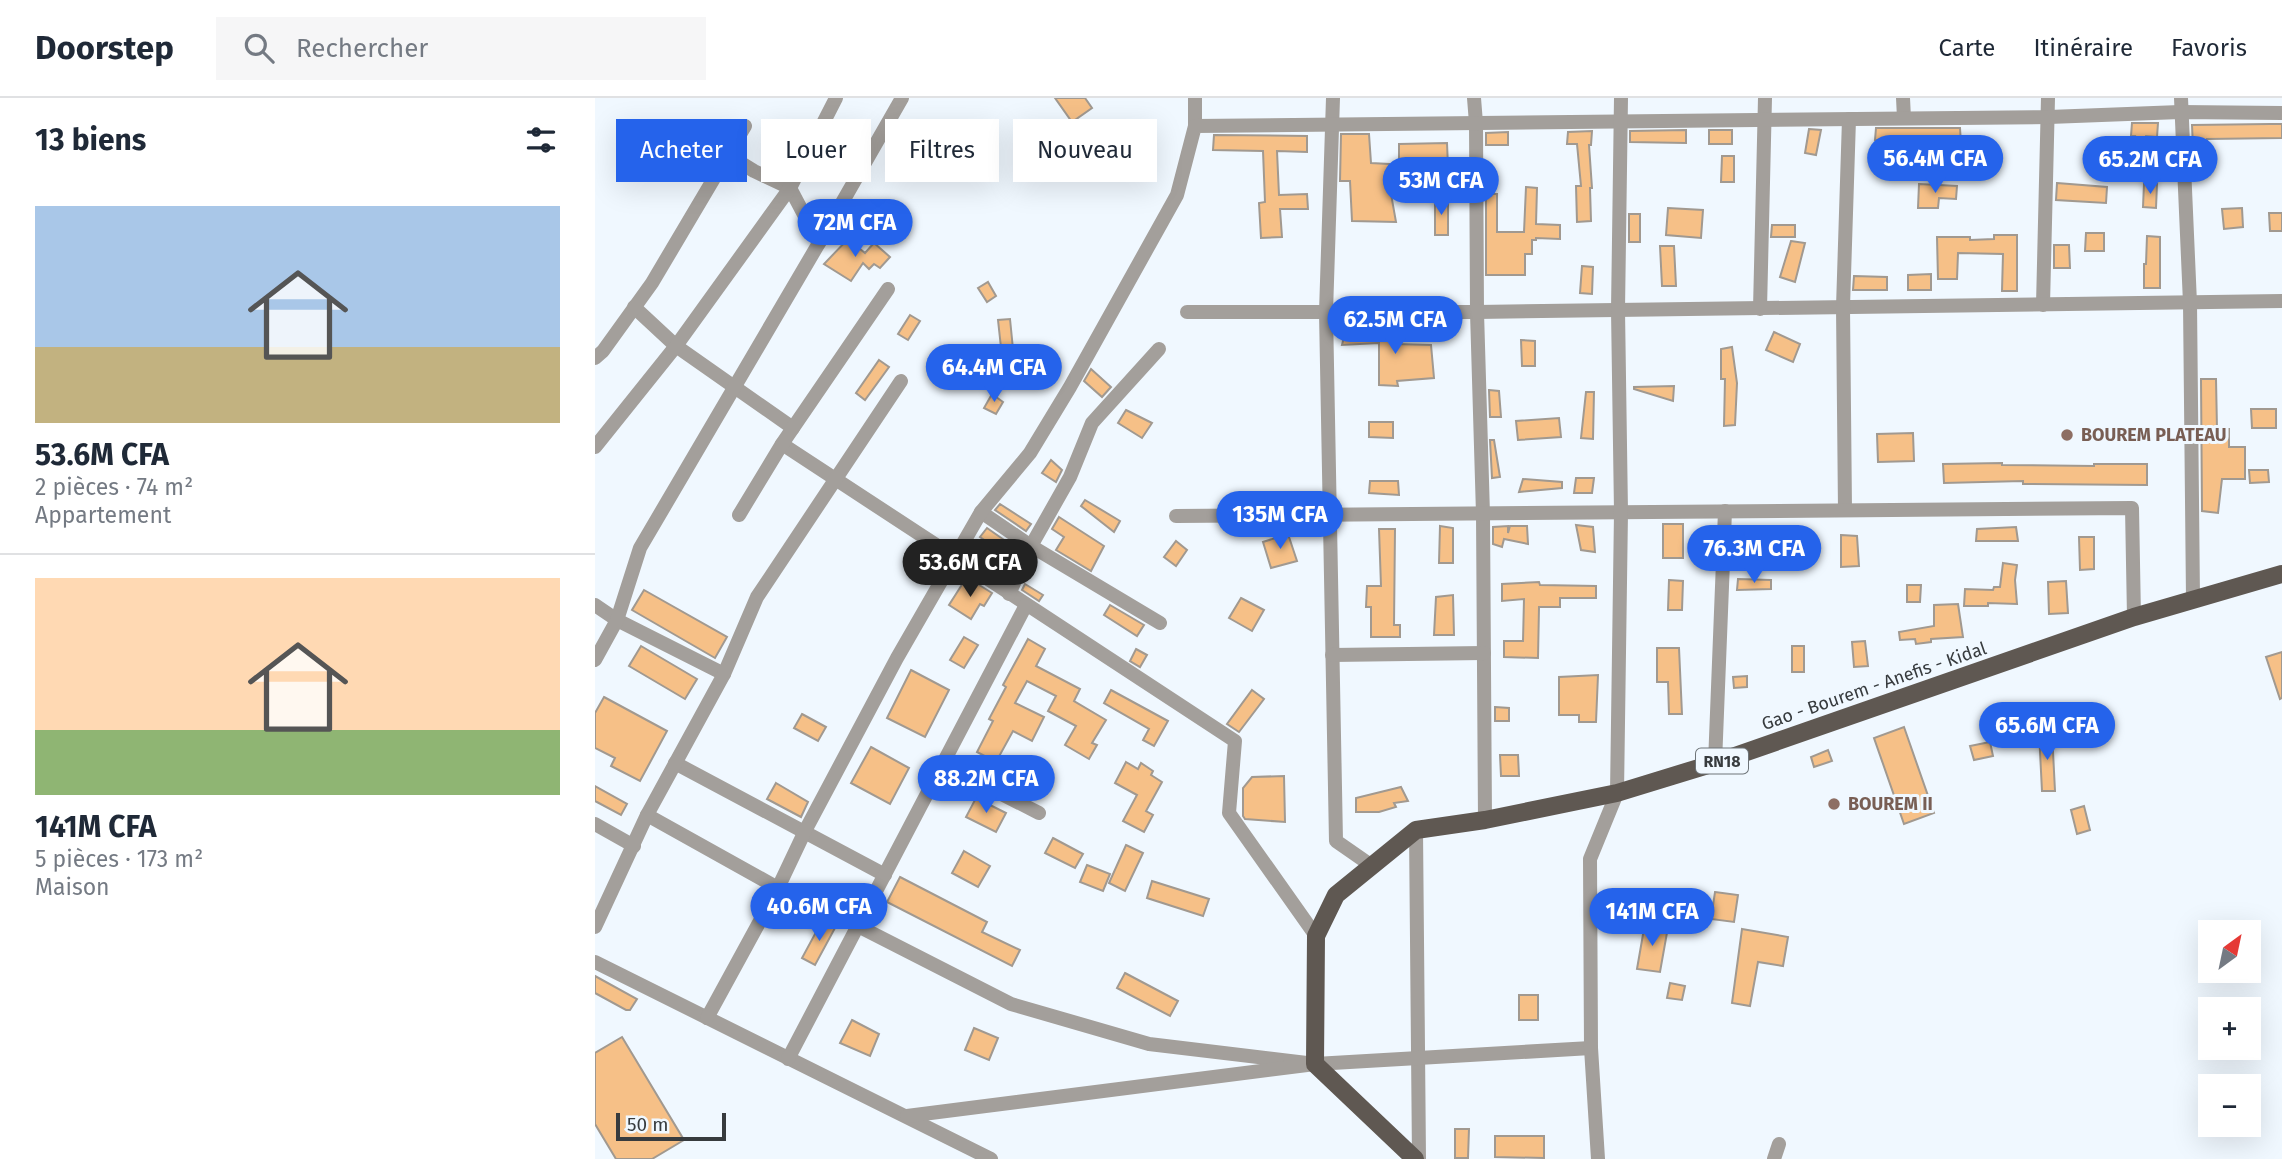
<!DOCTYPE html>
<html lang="fr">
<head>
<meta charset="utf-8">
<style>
	body { margin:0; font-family:"Fira Sans",sans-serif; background:#f6f6f7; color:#1f2937; height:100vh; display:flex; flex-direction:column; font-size:26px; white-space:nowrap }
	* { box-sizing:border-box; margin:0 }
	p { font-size:23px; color:#747a83 }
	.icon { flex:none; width:38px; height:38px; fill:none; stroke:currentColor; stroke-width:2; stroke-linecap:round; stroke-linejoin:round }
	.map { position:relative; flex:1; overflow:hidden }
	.details { display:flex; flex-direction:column; background:#fff; width:595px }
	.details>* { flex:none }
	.top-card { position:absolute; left:21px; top:21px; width:665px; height:63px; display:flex; gap:14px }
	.needle { width:46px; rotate:33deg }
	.buttons { position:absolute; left:1603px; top:822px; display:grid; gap:14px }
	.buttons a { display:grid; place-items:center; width:63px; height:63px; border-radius:0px; background:#fff; box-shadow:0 7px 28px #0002; font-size:35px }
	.scale { position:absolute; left:21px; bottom:18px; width:110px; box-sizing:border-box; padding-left:7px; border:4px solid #373b3e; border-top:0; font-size:19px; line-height:24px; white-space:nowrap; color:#373b3e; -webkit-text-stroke:5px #f0f8ff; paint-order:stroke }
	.price { position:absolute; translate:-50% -60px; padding:0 16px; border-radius:24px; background:#2563eb; color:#fff; font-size:23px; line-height:46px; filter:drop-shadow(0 2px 4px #0008) }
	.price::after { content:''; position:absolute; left:50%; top:42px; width:21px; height:16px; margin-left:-10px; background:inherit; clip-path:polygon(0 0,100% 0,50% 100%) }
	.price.active { background:#222; color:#fff }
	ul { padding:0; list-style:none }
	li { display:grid; align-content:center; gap:14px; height:371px; padding:0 35px }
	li+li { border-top:2px solid #e0e1e3 }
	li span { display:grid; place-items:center; height:217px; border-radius:0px; color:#555 }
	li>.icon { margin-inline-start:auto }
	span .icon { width:126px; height:126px; fill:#fffc; stroke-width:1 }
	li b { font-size:30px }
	h2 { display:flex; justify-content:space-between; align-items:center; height:84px; padding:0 35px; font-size:30px }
	.tag { padding:0 24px; border-radius:0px; background:#fff; box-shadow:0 7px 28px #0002; font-size:24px; line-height:63px }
	.tag.active { background:#2563eb; color:#fff }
	header { display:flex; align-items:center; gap:42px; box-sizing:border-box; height:98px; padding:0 35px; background:#fff; border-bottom:2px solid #e0e1e3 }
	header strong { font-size:33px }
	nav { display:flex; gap:38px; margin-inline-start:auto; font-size:24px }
	.search { width:490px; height:63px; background:#f6f6f7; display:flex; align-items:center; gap:18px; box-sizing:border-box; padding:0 24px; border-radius:0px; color:#747a83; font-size:26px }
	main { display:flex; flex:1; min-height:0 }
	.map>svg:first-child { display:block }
	.building { fill:#f6c087; stroke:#a19990; stroke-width:2 }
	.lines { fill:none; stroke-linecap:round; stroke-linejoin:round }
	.street { stroke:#a39f9b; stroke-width:14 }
	.primary { stroke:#5f5852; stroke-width:18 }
	.education-dot { fill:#8d6e63; stroke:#f0f8ff; stroke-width:2.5 }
	.labels { text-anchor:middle; stroke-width:6; stroke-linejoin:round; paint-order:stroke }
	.shield { fill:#f0f8ff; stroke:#6e7478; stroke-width:2 }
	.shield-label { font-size:16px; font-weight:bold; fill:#373b3e }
	.education-label { font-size:18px; font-weight:bold; fill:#785e54; stroke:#f0f8ff; text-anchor:start }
	.street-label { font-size:18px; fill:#373b3e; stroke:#f0f8ff }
</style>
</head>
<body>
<header>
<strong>Doorstep</strong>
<div class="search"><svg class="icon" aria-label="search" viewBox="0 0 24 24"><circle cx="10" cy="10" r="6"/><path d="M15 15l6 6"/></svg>Rechercher</div>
<nav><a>Carte</a><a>Itinéraire</a><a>Favoris</a></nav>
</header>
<main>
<section class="details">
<h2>13 biens<svg class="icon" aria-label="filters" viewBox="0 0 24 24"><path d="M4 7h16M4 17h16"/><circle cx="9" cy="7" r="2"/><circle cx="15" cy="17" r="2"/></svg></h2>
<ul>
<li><span style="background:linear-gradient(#a9c7e8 65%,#c2b280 0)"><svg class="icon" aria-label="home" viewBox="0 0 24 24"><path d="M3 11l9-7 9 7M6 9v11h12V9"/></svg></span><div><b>53.6M CFA</b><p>2 pièces · 74 m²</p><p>Appartement</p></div></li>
<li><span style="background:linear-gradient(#ffd9b3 70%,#8fb573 0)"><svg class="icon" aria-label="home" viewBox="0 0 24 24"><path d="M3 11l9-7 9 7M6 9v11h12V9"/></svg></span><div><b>141M CFA</b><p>5 pièces · 173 m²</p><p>Maison</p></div></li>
</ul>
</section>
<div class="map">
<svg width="1687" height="1061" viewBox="0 0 1687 1061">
	<rect width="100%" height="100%" fill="#f0f8ff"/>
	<g class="building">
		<path d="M460,0h30l7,10 -20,14z"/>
		<path d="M1537,25h26l-1,14 -11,-1 -4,19 -11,-2 4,-17h-4z"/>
		<path d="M1675,26h12v14l-75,1 1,31h-14l-2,-45z"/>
		<path d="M1281,30h84l1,16 -86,-4z"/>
		<path d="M1214,31l12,1 -5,25 -11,-2z"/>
		<path d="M1091,32v13l-56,-1v-11z"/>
		<rect x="1114" y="32" width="23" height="14"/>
		<path d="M997,33l-1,14h-2l3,43h-2l1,33 -14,1 -1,-36h5l-4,-42h-10l1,-12z"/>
		<path d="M913,34v13h-22v-12z"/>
		<path d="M746,36h28l2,29 18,1v19l7,39 -44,-1 -2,-40h-10z"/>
		<path d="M619,37l93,1v16l-30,-1 2,44 28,-1 1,15h-28l2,28 -21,1 -2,-35 6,-1 -2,-51 -50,-1z"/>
		<path d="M852,45l1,24 -33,-1v4h-16v-26z"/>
		<path d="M1127,58h12v26h-13z"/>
		<path d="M1462,85l50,4 -1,16 -50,-3z"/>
		<path d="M1324,86l38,2 -1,13 -17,-1 -1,10h-20z"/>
		<path d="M1549,86h13l-1,24 -13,-1z"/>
		<path d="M931,89l11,1 -1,36 24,1v14l-24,-1v2h-4v14h-7v21h-39v-81h11v38h27z"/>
		<rect x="840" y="101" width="13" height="36"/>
		<path d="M1073,110l35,2 -2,28 -35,-3z"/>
		<path d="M1647,110l1,19 -19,2 -2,-20z"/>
		<path d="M1674,115h13v18h-12z"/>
		<rect x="1034" y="116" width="11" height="28"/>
		<path d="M1177,127h23v12h-24z"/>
		<path d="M1491,135h18v18h-19z"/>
		<path d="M1399,137h23v56h-15l1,-37 -45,-1 -1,26h-19l-1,-42h33v3l24,-1z"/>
		<path d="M1552,138l13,1v51h-16v-24h2z"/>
		<path d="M253,141l17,14 9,-10 16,14 -10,11 -6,-4 -5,5 -6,-6 -12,18 -27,-17z"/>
		<path d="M1196,143l14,2 -10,39 -15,-5z"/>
		<path d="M1459,147h15l1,23h-16z"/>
		<path d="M1065,148h14l2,40h-14z"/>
		<path d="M987,168l11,1 -1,27 -12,-1z"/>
		<path d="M1336,176v16h-23v-15z"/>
		<path d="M1259,178l33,1v13h-34z"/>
		<path d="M393,184l8,14 -9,6 -9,-14z"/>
		<path d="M315,217l10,6 -12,19 -10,-6z"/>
		<path d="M415,221l3,30 23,8 -5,11 -12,-4 -8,1 -7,10 -6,-55z"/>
		<path d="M751,231h49v15l36,1 3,33 -37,3 1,5 -19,-1v-42l-37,2z"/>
		<path d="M1179,234l26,12 -7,18 -27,-12z"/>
		<path d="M926,242l14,1v25h-13z"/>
		<path d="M1137,249l5,36 -2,42 -11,1 1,-47h-4v-30z"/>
		<path d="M284,262l10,7 -24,33 -9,-7z"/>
		<path d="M389,264l20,14 -10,13 -19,-12z"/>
		<path d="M496,271l20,18 -9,10 -18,-16z"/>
		<path d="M1606,281h15l1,50h12v18h16v32h-23l-4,34 -16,-2z"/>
		<path d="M1079,288l-1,15 -39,-12v-2z"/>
		<path d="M894,292l10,1 2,26h-11z"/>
		<path d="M991,294h8l-1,47 -12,-1z"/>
		<path d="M397,296l11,8 -7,12 -12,-6z"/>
		<path d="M1656,311h25v19h-24z"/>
		<path d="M531,312l26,13 -10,15 -24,-15z"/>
		<path d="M964,320l2,19 -43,3 -2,-19z"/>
		<path d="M774,324h24v16l-24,-1z"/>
		<path d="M1318,335l1,28 -36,1 -1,-28z"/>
		<path d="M895,342h4l6,37 -8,1z"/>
		<path d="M456,362l11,10 -6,12 -14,-9z"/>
		<path d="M1407,365v2l92,1v-2h53v21l-124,-1v-3l-79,2 -1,-19z"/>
		<path d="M1654,372h19l1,12 -19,1z"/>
		<path d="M981,380h18l-2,15h-18z"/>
		<path d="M928,381l39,3v6l-43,4z"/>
		<path d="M775,383h28l1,14 -30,-2z"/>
		<path d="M490,402l35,21 -6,11 -33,-26z"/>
		<path d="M405,406l31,20 -5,7 -31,-21z"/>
		<path d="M464,419l45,29 -13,25 -35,-21 8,-13 -12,-8z"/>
		<rect x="1068" y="426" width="20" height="34"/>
		<path d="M981,427l17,2 2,25 -14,-2z"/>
		<path d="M845,428l13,2v35h-14z"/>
		<path d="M913,428v7l2,-7h17l1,18 -24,-5 -2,8 -9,-3v-17z"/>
		<path d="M1421,429l2,14h-42l1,-12z"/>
		<path d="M392,430l30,21 -14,21 3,1 -4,6 -16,-11 11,-17 -17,-12z"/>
		<path d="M784,431h16l-1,96h6v12h-29v-30h-5l1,-21h14z"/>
		<path d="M693,436l9,27 -26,7 -8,-26z"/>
		<path d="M1246,437l16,1 2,30 -18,1z"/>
		<path d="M1484,439h15v32l-14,1z"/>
		<path d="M581,443l11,9 -11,16 -12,-9z"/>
		<path d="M1408,465l14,2 -2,15 2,24 -29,-1v3h-24l1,-17 28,1 1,-3h6z"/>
		<path d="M1143,481l33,1v9l-34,1z"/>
		<path d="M1074,482l14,1 -1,29h-14z"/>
		<path d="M1471,483l2,32 -19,1 -1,-32z"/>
		<path d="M944,484l1,3 56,1v12h-36v9h-21l-1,51 -34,-1v-16h19l1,-42 -22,2v-17z"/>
		<path d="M368,485l9,5 4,-5 16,10 -8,13 -4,-2 -9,15 -22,-14z"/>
		<path d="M430,486l18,11 -4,6 -17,-11z"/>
		<path d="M1312,487h14l-1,17h-13z"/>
		<path d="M49,492l83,47 -12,21 -83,-48z"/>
		<path d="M858,497l1,40h-20l2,-38z"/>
		<path d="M646,500l23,12 -12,21 -23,-13z"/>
		<path d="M1363,506l5,33 -32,2v3l-15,2 -1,-5 -15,1 -1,-8 35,-6v-21z"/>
		<path d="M515,507l34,20 -7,11 -33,-21z"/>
		<path d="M369,539l14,8 -14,23 -14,-8z"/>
		<path d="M433,541l17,10 -9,17 44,23 -6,12 32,19 -14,23 5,2 -8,14 -24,-14 11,-19 -28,-15 8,-15 -29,-15 -12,22 29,14 -12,24 -19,-10 -17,31 -19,-10 16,-31 -4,-2 17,-32 -3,-2z"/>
		<path d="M1270,543l3,25 -14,1 -2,-25z"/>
		<path d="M46,548l56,33 -12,20 -56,-33z"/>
		<rect x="1197" y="548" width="12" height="26"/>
		<path d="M1062,550h22l3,66h-13l-1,-32h-11z"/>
		<path d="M541,551l11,6 -7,12 -10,-6z"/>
		<path d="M1687,554v46l-2,1 -14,-42z"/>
		<path d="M316,572l38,20 -24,47 -38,-19z"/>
		<path d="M1003,577l-2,47h-17v-7h-20v-38z"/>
		<path d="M1152,578v11l-13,1 -1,-11z"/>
		<path d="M516,592l57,31 -14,25 -11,-6 6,-11 -45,-26z"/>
		<path d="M657,592l12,9 -25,33 -12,-8z"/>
		<path d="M9,599l63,34 -27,50 -29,-15 4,-8 -20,-10v-35z"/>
		<path d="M900,609l14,1v13h-14z"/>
		<path d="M207,616l24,13 -8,14 -24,-13z"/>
		<path d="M1309,629l30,86 -30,11 -30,-86z"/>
		<path d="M1444,634h13l3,59h-13z"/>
		<path d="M1395,644l3,14 -19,4 -4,-14z"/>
		<path d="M276,649l38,21 -19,36 -39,-21z"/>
		<path d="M1233,652l4,11 -18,6 -3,-10z"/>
		<path d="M905,657h18l1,21h-18z"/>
		<path d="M531,664l12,7 3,-6 12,8 -2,4 11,7 -16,29 7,4 -9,17 -21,-11 14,-26 -22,-12z"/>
		<path d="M689,678l1,46 -40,-3 -2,-3v-28l9,-11z"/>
		<path d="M181,685l32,19 -7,15 -34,-18z"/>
		<path d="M0,688l32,18 -6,11 -26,-14z"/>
		<path d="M806,689l7,14 -14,2 2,4 -17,5h-23v-14z"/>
		<path d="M381,700l30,15 -10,19 -30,-15z"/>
		<path d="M1489,708l6,24 -13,4 -6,-24z"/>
		<path d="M458,740l30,16 -8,14 -30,-15z"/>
		<path d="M531,747l17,8 -18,38 -16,-8z"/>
		<path d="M369,753l26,15 -12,21 -26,-14z"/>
		<path d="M492,767l23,9 -7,17 -23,-9z"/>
		<path d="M305,779l87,45 -5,10 38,18 -8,16 -125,-64z"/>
		<path d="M557,783l57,18 -6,17 -56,-18z"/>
		<path d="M1120,794l23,3 -4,27 -23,-3z"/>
		<path d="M227,823l13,7 -20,37 -13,-7z"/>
		<path d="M1050,825l23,4 -8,45 -23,-3z"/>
		<path d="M1147,831l46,8 -5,29 -25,-4 -8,44 -18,-3z"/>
		<path d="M530,875l53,28 -8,15 -53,-28z"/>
		<path d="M0,878l42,23 -7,11h-4l-31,-17z"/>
		<path d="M1075,885l15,3 -3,14 -15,-2z"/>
		<rect x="924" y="897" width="19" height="25"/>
		<path d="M257,922l27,14 -9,22 -30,-13z"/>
		<path d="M379,930l24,10 -9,22 -24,-10z"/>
		<path d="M27,939l62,103 -32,19h-36l-21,-35v-71z"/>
		<path d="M860,1031h14l-1,29h-13z"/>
		<path d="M900,1038h49v22l-49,-1z"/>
	</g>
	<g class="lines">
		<g class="street">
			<path d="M600,0v28"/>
			<path d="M738,0l-7,214 10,529 36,25"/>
			<path d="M879,0l2,25 1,189 6,202 2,306"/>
			<path d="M1308,0l1,20"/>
			<path d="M1586,0l9,205 3,296"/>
			<path d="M133,57l26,16 36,17 29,55 83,-145"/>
			<path d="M1448,207l5,-207"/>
			<path d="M39,209l42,39 117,82"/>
			<path d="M1165,211l5,-211"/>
			<path d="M592,214h290l805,-11"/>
			<path d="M0,260l8,-7 49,-68 93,-157"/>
			<path d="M187,346l453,297 -6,72 87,123"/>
			<path d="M0,349l81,-101 114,-158 46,-90"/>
			<path d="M1250,412l-2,-203 6,-188"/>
			<path d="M386,414l50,34 129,77"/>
			<path d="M144,417l43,-71 106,-155"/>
			<path d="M581,418l956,-8 2,109"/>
			<path d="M414,496l22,-48 39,-69 22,-54 67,-74"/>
			<path d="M0,507l22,15 107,54"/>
			<path d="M737,557l152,-2"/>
			<path d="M0,562l22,-40 23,-72 179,-305"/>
			<path d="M80,665l210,112"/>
			<path d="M1120,665l10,-252"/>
			<path d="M348,666l96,49"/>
			<path d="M52,717l131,73 80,38 153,78 138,40 166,20"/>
			<path d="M0,726l39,22"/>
			<path d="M821,732l3,329"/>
			<path d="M0,829l52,-112 77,-141 33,-77 144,-216"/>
			<path d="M0,864l396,197"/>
			<path d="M112,920l71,-130 27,-57 92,-173 84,-146 49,-59 40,-66 107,-192 18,-69 854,-9 131,-5 102,1"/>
			<path d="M193,961l238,-454"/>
			<path d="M312,1018l408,-52 276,-16"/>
			<path d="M1003,1061l-7,-111 -1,-189 27,-66 4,-281 -3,-202 3,-212"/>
			<path d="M1179,1061l5,-15"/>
		</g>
		<path class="primary" d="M820,1061l-100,-95 1,-128 20,-41 80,-65 69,-10 132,-27 98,-30 419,-146 148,-43"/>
	</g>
	<g class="education-dot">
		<circle cx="1472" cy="337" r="7"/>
		<circle cx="1239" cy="706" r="7"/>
	</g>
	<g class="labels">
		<rect class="shield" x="1101" y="650.5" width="52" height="25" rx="5"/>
		<g class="shield-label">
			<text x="1127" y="669">RN18</text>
		</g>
		<g class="education-label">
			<text x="1486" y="343">BOUREM PLATEAU</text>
			<text x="1253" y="712">BOUREM II</text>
		</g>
		<g class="street-label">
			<text transform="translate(1279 588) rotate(-19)" y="6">Gao - Bourem - Anefis - Kidal</text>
		</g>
	</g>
</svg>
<div class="buttons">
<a><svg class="needle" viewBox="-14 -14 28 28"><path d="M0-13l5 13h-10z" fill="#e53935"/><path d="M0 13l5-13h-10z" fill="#747a83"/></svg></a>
<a>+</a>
<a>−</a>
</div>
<div class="scale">50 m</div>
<b class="price" style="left:1340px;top:97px">56.4M CFA</b>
<b class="price" style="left:1555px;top:98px">65.2M CFA</b>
<b class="price" style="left:846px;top:119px">53M CFA</b>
<b class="price" style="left:260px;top:161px">72M CFA</b>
<b class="price" style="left:800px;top:258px">62.5M CFA</b>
<b class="price" style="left:399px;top:306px">64.4M CFA</b>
<b class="price" style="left:685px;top:453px">135M CFA</b>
<b class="price" style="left:1159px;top:487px">76.3M CFA</b>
<b class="price active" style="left:375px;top:501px">53.6M CFA</b>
<b class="price" style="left:1452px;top:664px">65.6M CFA</b>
<b class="price" style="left:391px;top:717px">88.2M CFA</b>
<b class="price" style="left:224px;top:845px">40.6M CFA</b>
<b class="price" style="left:1057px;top:850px">141M CFA</b>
<div class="top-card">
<a class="tag active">Acheter</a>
<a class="tag">Louer</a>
<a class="tag">Filtres</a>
<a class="tag">Nouveau</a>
</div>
</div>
</main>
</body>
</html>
